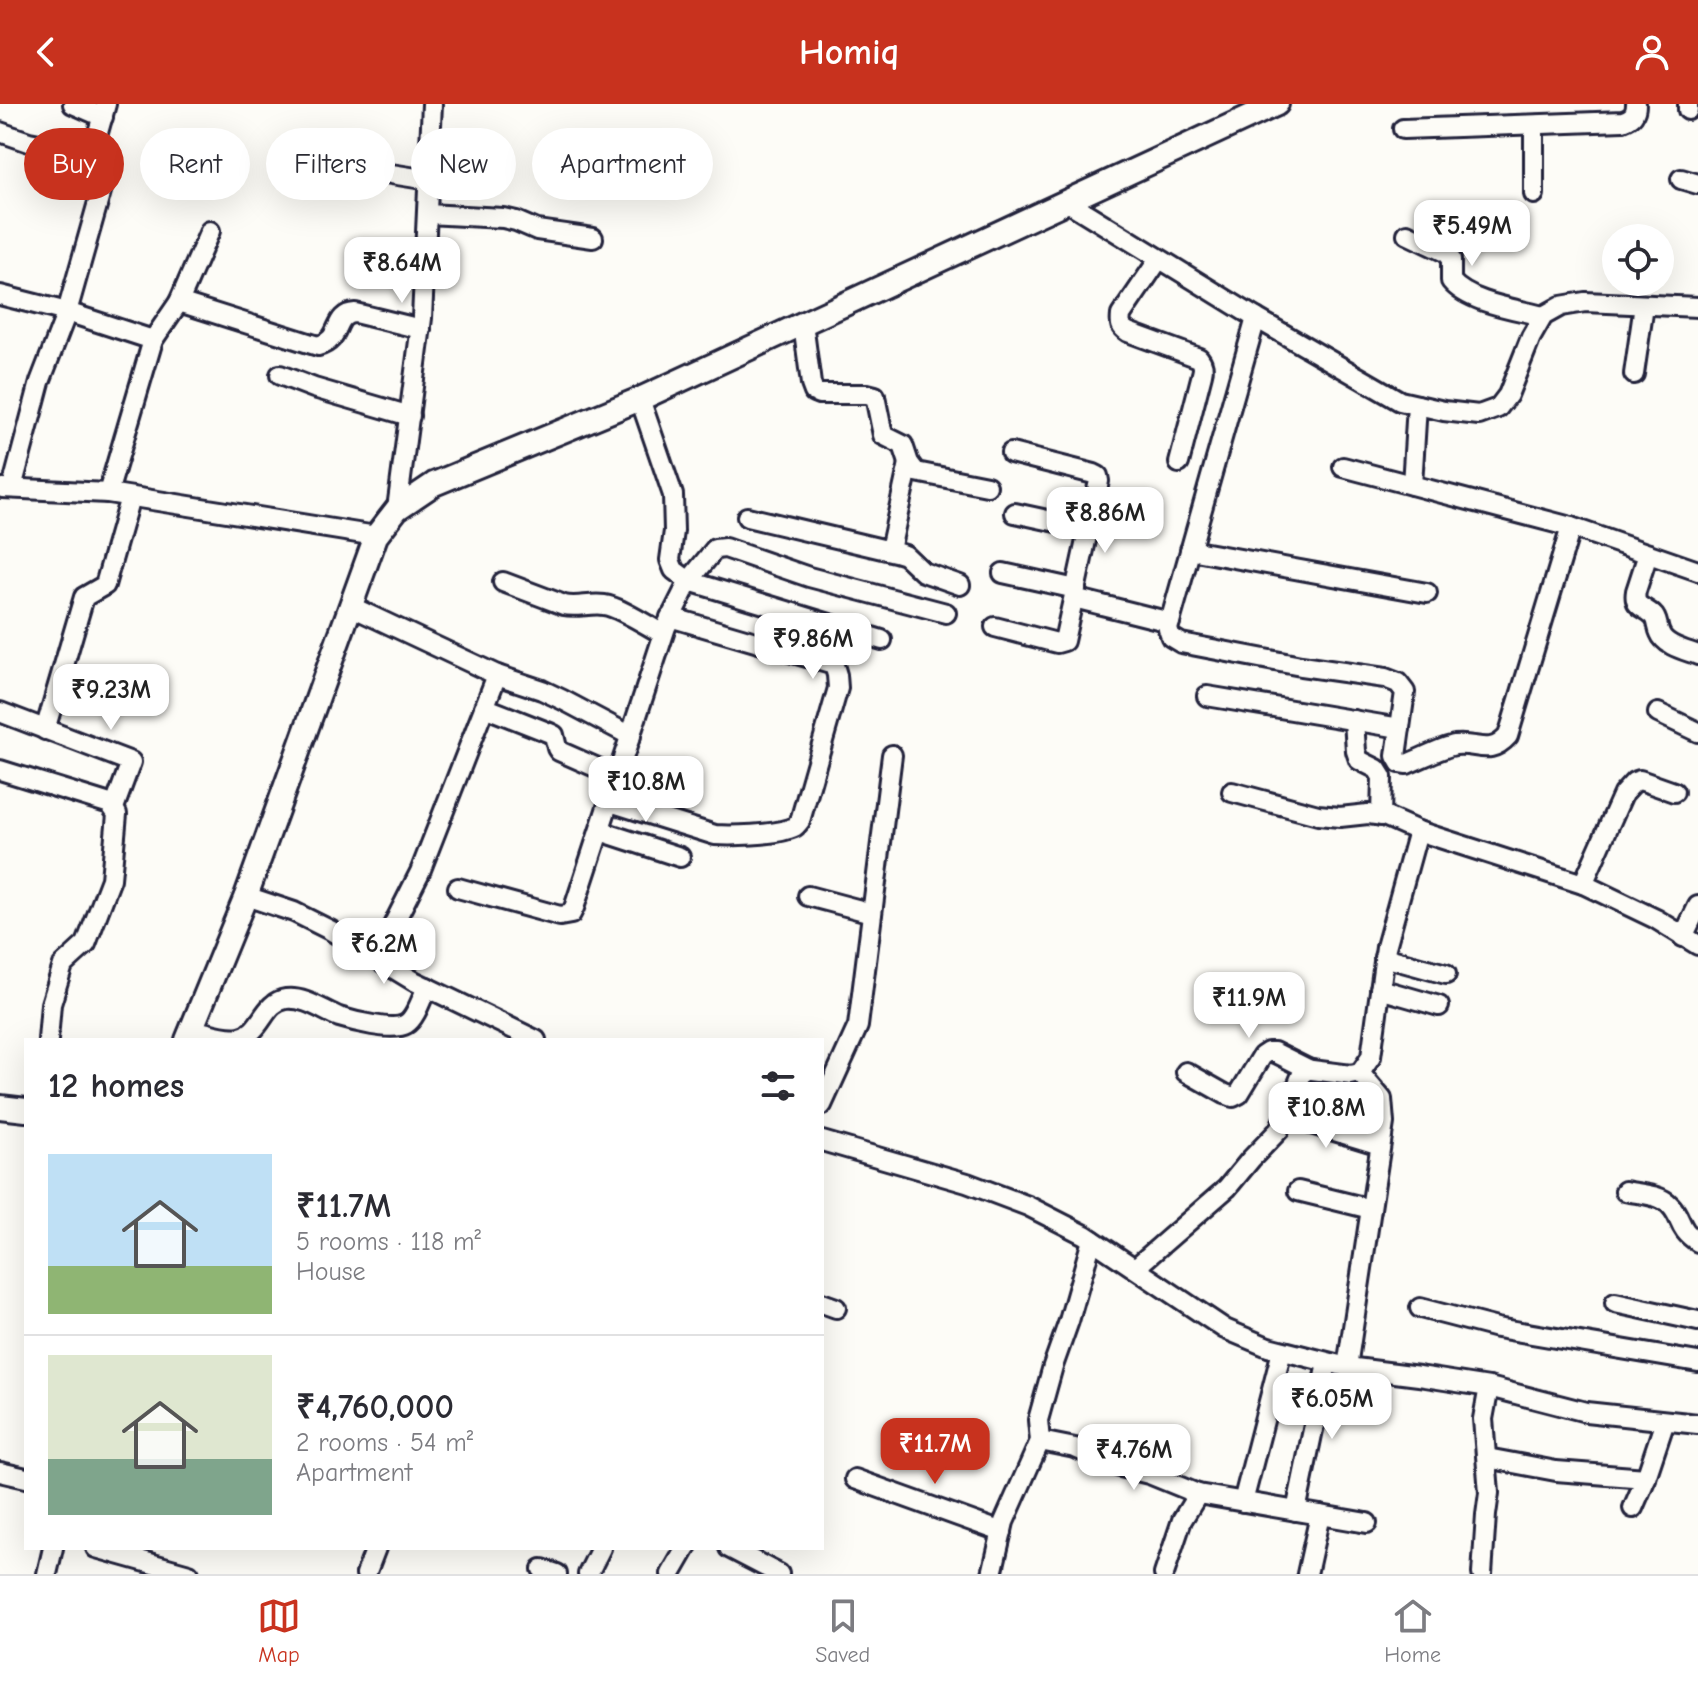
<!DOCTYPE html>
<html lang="en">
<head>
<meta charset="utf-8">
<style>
	body { margin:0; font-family:"Comic Neue",sans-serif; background:#f2f2f3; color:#2b2b33; height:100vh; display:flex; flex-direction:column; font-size:30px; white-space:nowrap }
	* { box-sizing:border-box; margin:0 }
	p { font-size:26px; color:#7c7c81 }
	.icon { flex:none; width:44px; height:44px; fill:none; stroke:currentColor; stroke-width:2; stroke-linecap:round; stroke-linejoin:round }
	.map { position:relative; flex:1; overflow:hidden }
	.side { position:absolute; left:24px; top:934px; width:800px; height:512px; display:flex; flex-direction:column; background:#fff; border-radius:0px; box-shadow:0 8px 32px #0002 }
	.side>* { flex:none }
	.banner { position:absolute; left:24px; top:24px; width:800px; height:72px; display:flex; gap:16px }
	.buttons { position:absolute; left:1602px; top:120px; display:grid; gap:16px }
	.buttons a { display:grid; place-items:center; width:72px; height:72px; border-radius:50%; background:#fff; box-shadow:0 8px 32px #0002; font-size:40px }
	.price { position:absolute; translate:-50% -68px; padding:0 18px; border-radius:16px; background:#fff; color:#222; font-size:26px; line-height:52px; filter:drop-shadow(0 2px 4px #0008) }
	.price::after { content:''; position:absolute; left:50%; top:48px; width:24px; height:18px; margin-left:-12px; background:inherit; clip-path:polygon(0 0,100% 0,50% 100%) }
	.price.selected { background:#c8321e; color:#fff }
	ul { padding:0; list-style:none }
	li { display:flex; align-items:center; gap:24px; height:200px; padding:0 24px }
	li+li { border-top:2px solid #e1e1e2 }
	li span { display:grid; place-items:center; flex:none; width:224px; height:160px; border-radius:0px; color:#555 }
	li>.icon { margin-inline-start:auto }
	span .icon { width:96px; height:96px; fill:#fffc; stroke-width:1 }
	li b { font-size:34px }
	h2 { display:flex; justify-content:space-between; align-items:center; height:96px; padding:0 24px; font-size:34px }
	.tag { padding:0 28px; border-radius:36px; background:#fff; box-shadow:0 8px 32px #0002; font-size:28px; line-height:72px }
	.tag.selected { background:#c8321e; color:#fff }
	header { display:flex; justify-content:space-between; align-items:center; height:104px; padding:0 24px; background:#c8321e; color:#fff; font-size:36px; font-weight:600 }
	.dock { display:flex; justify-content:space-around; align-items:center; height:112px; border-top:2px solid #e1e1e2; background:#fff; font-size:22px; color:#7c7c81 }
	.dock a { display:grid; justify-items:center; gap:4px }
	.dock .selected { color:#c8321e }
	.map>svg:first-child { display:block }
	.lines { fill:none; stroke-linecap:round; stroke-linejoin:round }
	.minor-casing { stroke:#22223b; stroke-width:24 }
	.major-casing { stroke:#22223b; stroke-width:28 }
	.minor { stroke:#fdfcf7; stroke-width:18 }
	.major { stroke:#fdfcf7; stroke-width:22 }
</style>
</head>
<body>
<header><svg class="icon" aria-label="back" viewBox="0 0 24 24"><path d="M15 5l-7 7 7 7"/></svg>Homiq<svg class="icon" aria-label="person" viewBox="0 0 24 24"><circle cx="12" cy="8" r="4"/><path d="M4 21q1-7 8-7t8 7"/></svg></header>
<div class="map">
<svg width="1698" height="1470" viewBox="0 0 1698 1470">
	<rect width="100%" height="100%" fill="#fdfcf7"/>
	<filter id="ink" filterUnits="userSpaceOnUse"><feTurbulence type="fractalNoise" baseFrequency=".0125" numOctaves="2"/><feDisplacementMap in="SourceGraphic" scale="16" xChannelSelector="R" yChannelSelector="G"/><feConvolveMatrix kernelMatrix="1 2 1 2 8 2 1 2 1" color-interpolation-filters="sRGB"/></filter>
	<g filter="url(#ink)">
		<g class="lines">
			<g class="minor-casing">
				<g id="minor">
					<path d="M73,0l30,13"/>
					<path d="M1688,6v-6"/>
					<path d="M1534,21v69"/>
					<path d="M1403,25l220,-8c9,-3 13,-7 13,-17"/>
					<path d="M0,28l29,10 63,12"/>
					<path d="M319,44l49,15 23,11 38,6"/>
					<path d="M1681,75l17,5"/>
					<path d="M1066,97l190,117 144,83 44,10 35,4 19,-7 10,-13 23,-58 12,-21 18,-10 24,-4 113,5"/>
					<path d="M427,110l76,4 13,3 21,9 56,8"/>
					<path d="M1407,130l38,18 6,7v22c18,22 65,28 92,35"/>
					<path d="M1159,155l-38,56c-1,9 -1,12 7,17l71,26c4,5 5,9 3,16l-23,89"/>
					<path d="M0,191l67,17 86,28"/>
					<path d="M179,198l139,44c25,-6 14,-32 37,-33l66,16"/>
					<path d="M1256,214l-88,311 3,8 10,6 120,23 84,12 13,5 7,9 -9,64 4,7 7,1c13,-5 36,-17 48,-19 22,-3 34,12 53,-9l63,-209"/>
					<path d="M803,219l8,61 3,8 5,2h48l8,2 8,39 20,10 6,18 7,9 71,14"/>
					<path d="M1634,270l10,-69"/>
					<path d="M280,271l34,13 96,28"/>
					<path d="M640,295l33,96 1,36 -4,29 4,10 15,11 193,59"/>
					<path d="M1343,363l228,60 127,44"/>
					<path d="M1412,381l5,-80"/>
					<path d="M2,384l106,5 268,43"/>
					<path d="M12,384l28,-106 27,-70 35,-124 -2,-16 -8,-18 14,-50"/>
					<path d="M108,389l45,-153 26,-38 31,-71"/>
					<path d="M397,405l25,-191 10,-214"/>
					<path d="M1015,409l74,16"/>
					<path d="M747,413l148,35 10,3 18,17 37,13"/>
					<path d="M890,446l19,-87"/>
					<path d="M1190,446l237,43"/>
					<path d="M1648,450l-12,37c-3,17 8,15 17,24 5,4 4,12 7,18 5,13 25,17 38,22"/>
					<path d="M1003,469l73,16"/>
					<path d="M503,478l61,23c13,3 26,-2 40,0 16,2 44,21 59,29"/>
					<path d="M1074,494l96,24"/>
					<path d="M350,502l147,69 45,15 21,10 68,36"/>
					<path d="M995,523l62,16 7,-2 35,-160 -1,-5 -4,-2 -83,-21"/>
					<path d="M1207,592l193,32"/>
					<path d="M484,603l66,26 4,2 3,13 2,3 59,26"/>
					<path d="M0,608l131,50 -17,46"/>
					<path d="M1658,609l40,19"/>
					<path d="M1354,616l2,31 3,9 18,9 5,8 -1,39"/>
					<path d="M45,626l39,-133 21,-12 25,-88"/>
					<path d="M0,666l110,34 7,10 -6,65 -25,65 -23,21 -12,39 -3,36"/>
					<path d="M1232,688l86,23 22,2 28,-3 16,2 34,15"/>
					<path d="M610,698l105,33c18,1 57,0 74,-6 7,-2 6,-2 11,-8l38,-133 -1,-13 -3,-10 -164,-48"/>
					<path d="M600,727l80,26"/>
					<path d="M1583,780l40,-90 11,-12 6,-2 34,12"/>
					<path d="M458,784l102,28 11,-2 3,-6 92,-281 23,-46 26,-32 10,-1 84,29 137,36"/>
					<path d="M246,792l48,16 36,18 84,51 122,59"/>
					<path d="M808,792l64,17"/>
					<path d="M1683,833l15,-31"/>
					<path d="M377,853l43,-85 77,-197"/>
					<path d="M1384,853l62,17"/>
					<path d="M1380,885l59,17"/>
					<path d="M192,925c15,3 33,11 48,8 22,-4 23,-35 46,-38 19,-2 36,11 53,18 13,4 54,15 67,7 10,-6 16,-27 21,-37"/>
					<path d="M1186,968l39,22 8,3 6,-3 23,-38 6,-4h6l34,17"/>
					<path d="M1360,969l11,-16 15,-110 32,-116 165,53 73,35 42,26"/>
					<path d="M822,1001l36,-79 34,-271"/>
					<path d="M1285,1012l95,29"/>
					<path d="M822,1037l145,42 61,23 57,29 140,94 43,18 79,20 72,9 70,11 97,25 112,12"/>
					<path d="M1298,1087l73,18"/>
					<path d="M1625,1087c14,3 35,3 45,14 13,13 7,24 28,37"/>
					<path d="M1135,1164l92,-80 24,-29 28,-29 25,-61 47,6 9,-2 22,26 2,24 -37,244"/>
					<path d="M822,1199l14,5"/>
					<path d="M1615,1199l83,18"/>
					<path d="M1420,1204l77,20 201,34"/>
					<path d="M1040,1337l35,7 42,18 32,8 49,20 -16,26 -18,54"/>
					<path d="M1487,1354l69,13 90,7"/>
					<path d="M0,1368l26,6"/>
					<path d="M855,1375l147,53"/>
					<path d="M1198,1390l169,29"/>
					<path d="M1243,1398l39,-151"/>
					<path d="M1633,1404l13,-30 19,-57"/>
					<path d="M1296,1407l31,-148"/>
					<path d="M96,1444l93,26"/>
					<path d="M729,1444l50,26"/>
					<path d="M542,1465l15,5"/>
					<path d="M47,1470l6,-26"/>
					<path d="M366,1470l10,-26"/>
					<path d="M588,1470l13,-26"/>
					<path d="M671,1470l15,-26"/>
					<path d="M992,1470l12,-52 36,-81 -2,-21 15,-54 16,-45 23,-81"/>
					<path d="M1307,1470l13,-59"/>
					<path d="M1482,1470l4,-59 3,-22 -6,-74 6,-32"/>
				</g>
			</g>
			<g class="major-casing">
				<g id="major">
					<path d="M187,936l59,-144 130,-360 21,-27 37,-25 206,-85 637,-295"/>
					<path d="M0,1003l26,3"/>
				</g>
			</g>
			<use href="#minor" class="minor"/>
			<use href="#major" class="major"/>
		</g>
	</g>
</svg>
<div class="buttons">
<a><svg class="icon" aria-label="locate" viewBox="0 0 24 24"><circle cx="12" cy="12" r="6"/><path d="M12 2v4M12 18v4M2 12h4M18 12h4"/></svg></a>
</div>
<b class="price" style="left:1472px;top:164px">₹5.49M</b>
<b class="price" style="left:402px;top:201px">₹8.64M</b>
<b class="price" style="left:1105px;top:451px">₹8.86M</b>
<b class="price" style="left:813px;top:577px">₹9.86M</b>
<b class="price" style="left:111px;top:628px">₹9.23M</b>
<b class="price" style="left:646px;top:720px">₹10.8M</b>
<b class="price" style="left:384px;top:882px">₹6.2M</b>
<b class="price" style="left:1249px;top:936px">₹11.9M</b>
<b class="price" style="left:1326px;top:1046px">₹10.8M</b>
<b class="price" style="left:1332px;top:1337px">₹6.05M</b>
<b class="price selected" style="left:935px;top:1382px">₹11.7M</b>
<b class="price" style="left:1134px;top:1388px">₹4.76M</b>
<div class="banner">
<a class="tag selected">Buy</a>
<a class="tag">Rent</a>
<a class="tag">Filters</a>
<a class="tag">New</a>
<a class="tag">Apartment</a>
</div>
<section class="side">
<h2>12 homes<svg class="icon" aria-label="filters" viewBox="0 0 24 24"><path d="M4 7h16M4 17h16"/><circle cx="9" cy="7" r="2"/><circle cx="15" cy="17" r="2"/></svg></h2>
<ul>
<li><span style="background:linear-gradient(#bfe0f5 70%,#8fb573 0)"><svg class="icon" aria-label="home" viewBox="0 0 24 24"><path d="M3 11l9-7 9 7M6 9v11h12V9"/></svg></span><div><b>₹11.7M</b><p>5 rooms · 118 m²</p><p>House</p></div></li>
<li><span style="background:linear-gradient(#dfe7d0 65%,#7fa58c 0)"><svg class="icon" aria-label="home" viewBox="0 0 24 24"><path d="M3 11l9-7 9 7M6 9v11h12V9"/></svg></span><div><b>₹4,760,000</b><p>2 rooms · 54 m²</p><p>Apartment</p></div></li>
</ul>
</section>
</div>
<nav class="dock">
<a class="selected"><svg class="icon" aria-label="map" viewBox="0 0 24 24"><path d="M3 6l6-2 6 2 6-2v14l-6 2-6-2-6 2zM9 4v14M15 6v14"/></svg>Map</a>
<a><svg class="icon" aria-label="saved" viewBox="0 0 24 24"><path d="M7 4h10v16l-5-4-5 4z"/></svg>Saved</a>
<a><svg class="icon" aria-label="home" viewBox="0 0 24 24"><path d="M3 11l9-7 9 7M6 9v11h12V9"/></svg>Home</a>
</nav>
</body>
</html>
